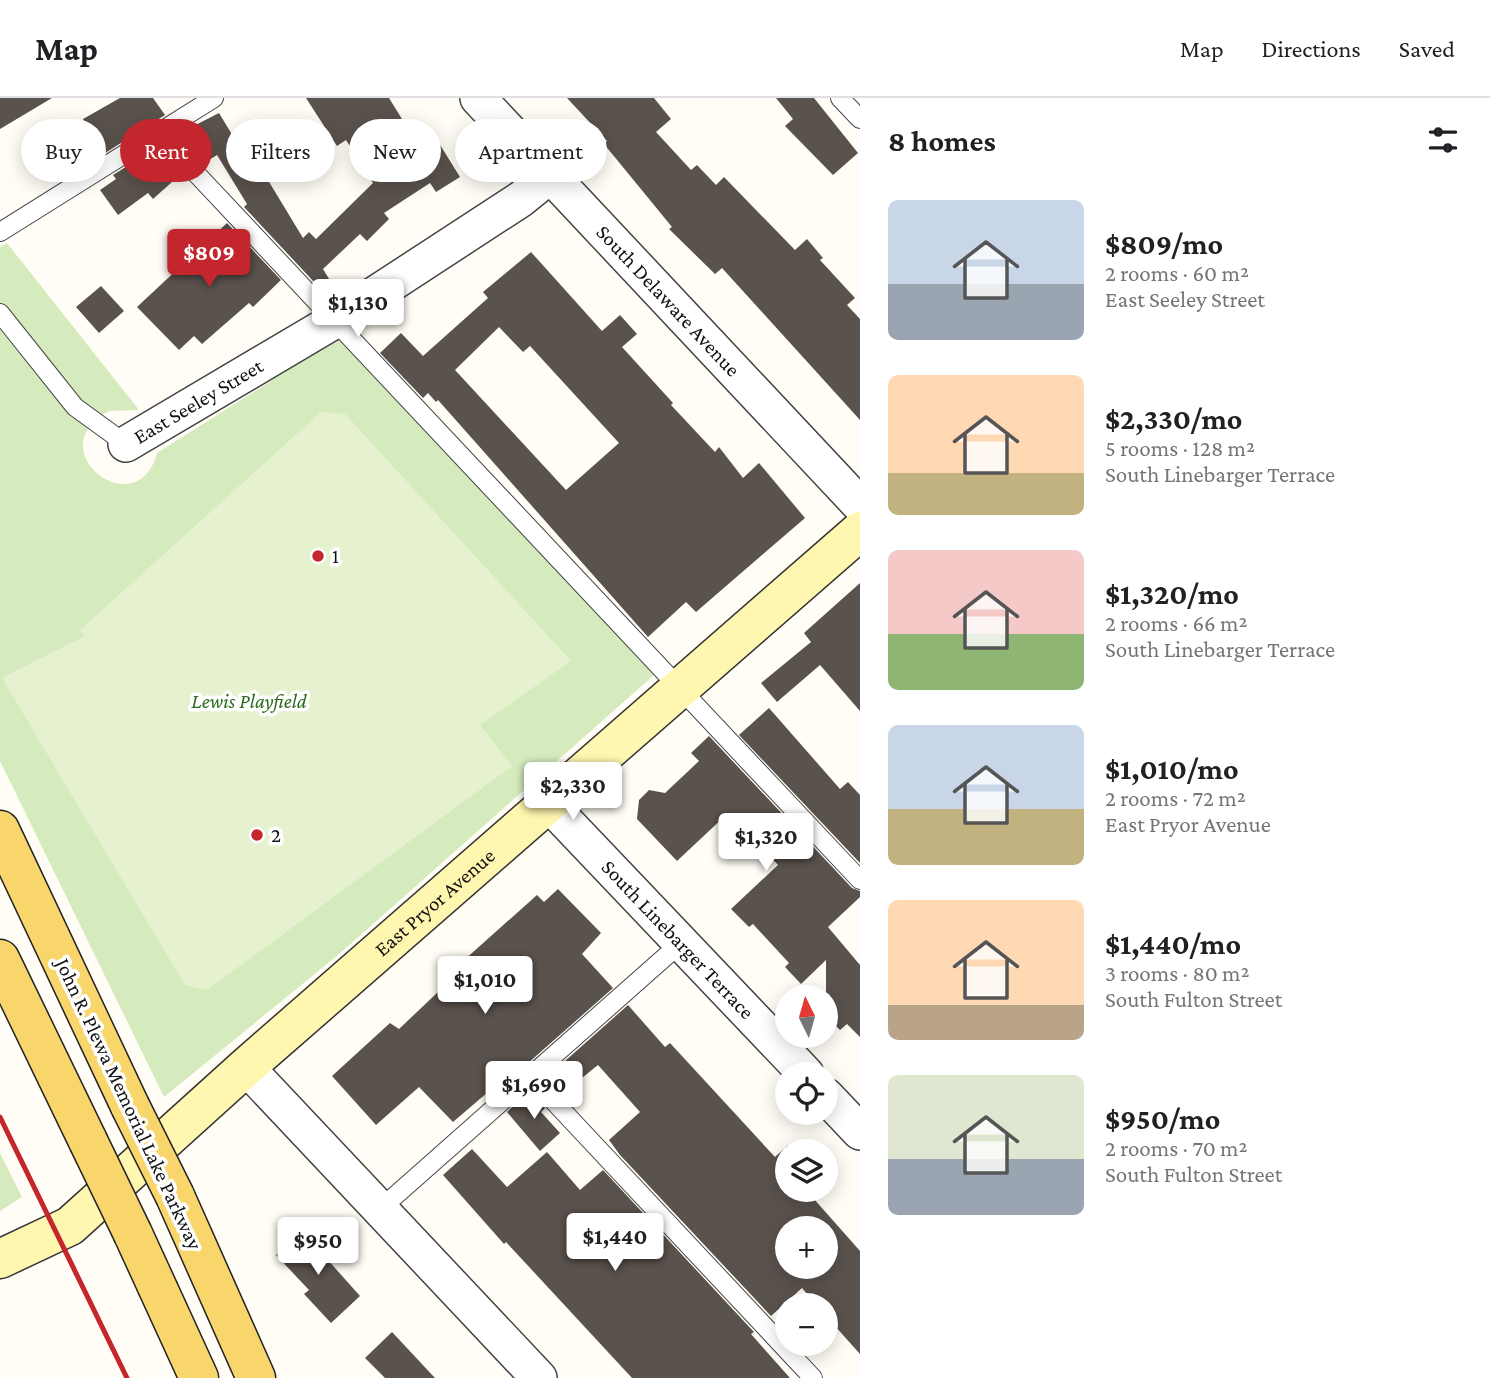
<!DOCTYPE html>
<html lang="en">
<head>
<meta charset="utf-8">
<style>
	body { margin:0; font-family:"Crimson Pro",serif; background:#f6f6f6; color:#202124; height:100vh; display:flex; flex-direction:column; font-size:26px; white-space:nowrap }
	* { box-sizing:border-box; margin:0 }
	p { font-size:23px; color:#757577 }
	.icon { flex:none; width:38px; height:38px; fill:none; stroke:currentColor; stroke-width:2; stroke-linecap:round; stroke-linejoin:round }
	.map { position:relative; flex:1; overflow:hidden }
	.drawer { display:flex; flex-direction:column; background:#fff; width:630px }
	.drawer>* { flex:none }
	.hud { position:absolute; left:21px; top:21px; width:665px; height:63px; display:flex; gap:14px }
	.needle { width:46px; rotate:355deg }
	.buttons { position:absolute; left:775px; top:887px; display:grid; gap:14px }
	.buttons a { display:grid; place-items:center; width:63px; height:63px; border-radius:50%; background:#fff; box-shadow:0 4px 18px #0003; font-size:35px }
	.price { position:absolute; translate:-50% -60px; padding:0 16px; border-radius:7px; background:#fff; color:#222; font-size:23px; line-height:46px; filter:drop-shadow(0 2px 4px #0008) }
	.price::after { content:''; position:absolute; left:50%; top:42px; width:21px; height:16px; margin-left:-10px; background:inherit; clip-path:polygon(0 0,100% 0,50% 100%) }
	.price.active { background:#c4262e; color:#fff }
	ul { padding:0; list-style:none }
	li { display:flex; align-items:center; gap:21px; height:175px; padding:0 28px }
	li span { display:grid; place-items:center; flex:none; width:196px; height:140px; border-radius:10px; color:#555 }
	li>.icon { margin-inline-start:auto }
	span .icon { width:84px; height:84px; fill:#fffc; stroke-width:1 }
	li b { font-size:30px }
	h2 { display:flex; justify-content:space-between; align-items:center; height:84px; padding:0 28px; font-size:30px }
	.pill { padding:0 24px; border-radius:32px; background:#fff; box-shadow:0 4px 18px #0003; font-size:24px; line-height:63px }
	.pill.active { background:#c4262e; color:#fff }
	header { display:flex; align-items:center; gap:42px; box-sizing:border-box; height:98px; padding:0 35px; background:#fff; border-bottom:2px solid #e0e0e0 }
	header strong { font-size:33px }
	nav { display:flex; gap:38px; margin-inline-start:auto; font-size:24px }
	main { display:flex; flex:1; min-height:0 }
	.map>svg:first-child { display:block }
	.green { fill:#d5ebbd }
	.pitch { fill:#e6f2cf }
	.building { fill:#5a524d; fill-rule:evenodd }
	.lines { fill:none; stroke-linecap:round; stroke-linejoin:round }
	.lane-casing { stroke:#444; stroke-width:20 }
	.street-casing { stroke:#444; stroke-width:38 }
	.secondary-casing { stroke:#333; stroke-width:41 }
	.primary-casing { stroke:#222; stroke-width:41 }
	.lane { stroke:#fff; stroke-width:18 }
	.street { stroke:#fff; stroke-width:35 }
	.secondary { stroke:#fff6b0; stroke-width:38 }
	.primary { stroke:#f9d66b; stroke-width:38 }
	.rail { stroke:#c4262e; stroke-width:5 }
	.primary-bridge-casing { stroke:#222; stroke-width:41; stroke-linecap:butt }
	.primary-bridge { stroke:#f9d66b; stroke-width:38 }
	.poi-dot { fill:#c4262e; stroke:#fff; stroke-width:2.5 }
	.labels { text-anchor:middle; stroke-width:7; stroke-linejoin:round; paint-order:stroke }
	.street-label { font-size:21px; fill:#111; stroke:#fff }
	.poi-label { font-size:21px; fill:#111; stroke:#fff; text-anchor:start }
	.park-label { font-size:21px; font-style:italic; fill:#2f6b1f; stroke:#fff }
</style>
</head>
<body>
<header>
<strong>Map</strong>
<nav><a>Map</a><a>Directions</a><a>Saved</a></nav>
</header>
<main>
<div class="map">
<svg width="860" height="1280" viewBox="0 0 860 1280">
	<rect width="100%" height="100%" fill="#fffdf5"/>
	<g class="green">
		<path d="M7,145l132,167 -30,1c-73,39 29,116 48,42l182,-115 315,337 -316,280 -174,142 -164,-336v-514z"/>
		<path d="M0,1055l22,44 -22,14z"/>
	</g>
	<path class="pitch" d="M321,314l24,2 226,247 -91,64 32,41 -305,224 -22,-5 -183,-307 83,-42 -5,-6z"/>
	<g class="building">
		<path d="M0,0h52l-52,31z"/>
		<path d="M120,0h33l12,17 -63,40 -19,-36z"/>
		<path d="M306,0h83l26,42 5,-3 17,3 23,37 -24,15 -6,-9 -46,30 5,6 -22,22 -7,-7 -37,35 14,23 -8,6 -85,-91 3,-3 -30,-49 -13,8 -28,-28 43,-22 32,53 6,-4 46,76 6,-6 7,7 57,-56 -27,-43 -9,6z"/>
		<path d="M567,0h87l17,21 -15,13 35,38 6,-5 19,20 8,-8 71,73 12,-11 16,19 -3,2 35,38 -8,7 13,14v101l-138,-152 -7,6 -46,-45 3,-2 -68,-83 3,-3z"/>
		<path d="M776,0h38l44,55 -25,22 -48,-49 8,-7z"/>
		<path d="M156,50l25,26 -28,25 -5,-6 -30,22 -18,-25 16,-11 -3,-4z"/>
		<path d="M227,125l54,57 -28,27 -4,-4 -47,41 -8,-8 -15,14 -42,-43z"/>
		<path d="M531,154l71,79 18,-16 17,19 -15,13 51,56 -2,2 44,47 4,-5 24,31 16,-15 46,55 -109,94 -10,-10 -38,35 -210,-237 -2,2 -8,-9 -5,5 -43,-45 21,-20 22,23 65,-58 -5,-6zM499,229l24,25 7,-6 89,97 -53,47 -111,-120z"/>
		<path d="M101,188l23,25 -25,22 -23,-26z"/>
		<path d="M860,485v128l-40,-46 -43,37 -16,-19 50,-41 -7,-9z"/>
		<path d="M769,610l71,81 8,-7 12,13v68l-121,-128z"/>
		<path d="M709,638l143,152 8,3v6l-32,30 32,38v72l-13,-13 -7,6 -14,-14v-56l-25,24 -16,-17 4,-4 -36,-39 -4,3 -18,-18 47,-44 -43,-48 -4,4 -5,-6 -49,46 -40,-42 2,-19 10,-10 16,3 34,-32 -8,-8z"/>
		<path d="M558,791l43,44 -19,21 31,34 -121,107 -4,-3 -35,30 -34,-35 -43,38 -44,-49 58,-53 9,6 58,-55 -4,-4 84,-75 7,7z"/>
		<path d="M628,907l37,42 5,-4 105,114 13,-12v45h18l54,61v103l-34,-38v-10h-9l-15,-18 -31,28 -151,-161 -11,-15 31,-28 -42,-47 -36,29 -15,-17zM788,1130h38v39h-38z"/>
		<path d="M529,994l16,16 -4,4 19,21 -20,18 -33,-39z"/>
		<path d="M472,1051l35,38 40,-35 33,38 23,-20 151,162 -3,2 39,44h-158l-126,-136 -2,2 -61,-69z"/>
		<path d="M302,1133l58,65 -29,27 -27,-29 5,-4 -33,-35z"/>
		<path d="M392,1234l43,46h-50l-20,-20z"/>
	</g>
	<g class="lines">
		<g class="lane-casing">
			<g id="lane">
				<path d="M840,0l20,21"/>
				<path d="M159,36l701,746"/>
				<path d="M0,134l214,-134"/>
				<path d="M0,215l75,94 51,37"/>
				<path d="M530,978l283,302"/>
				<path d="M379,1112l303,-268"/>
			</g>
		</g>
		<g class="street-casing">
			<g id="street">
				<path id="s1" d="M478,0l382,407"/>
				<path id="s2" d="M126,346l208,-123 187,-122 31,-25"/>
				<path id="s3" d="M549,706l257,270"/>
				<path d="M246,969l293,311"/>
				<path d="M826,998l34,36"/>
			</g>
		</g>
		<g class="secondary-casing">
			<g id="secondary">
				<path id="s4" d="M0,1161l70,-33 176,-159 614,-536"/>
			</g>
		</g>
		<g class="primary-casing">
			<g id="primary">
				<path d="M0,732l130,276"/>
				<path d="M0,861l88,182"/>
				<path d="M175,1098l81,182"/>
				<path d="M133,1136l66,144"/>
			</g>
		</g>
		<use href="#lane" class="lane"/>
		<use href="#street" class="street"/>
		<use href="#secondary" class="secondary"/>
		<use href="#primary" class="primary"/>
		<path class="rail" d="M0,1019l127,261"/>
		<g class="primary-bridge-casing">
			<g id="primary-bridge">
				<path d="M130,1008l45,90"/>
				<path d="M88,1043l45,93"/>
			</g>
		</g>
		<use href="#primary-bridge" class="primary-bridge"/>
	</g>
	<g class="poi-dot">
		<circle cx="318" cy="458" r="7"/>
		<circle cx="257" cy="737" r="7"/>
	</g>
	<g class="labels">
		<g class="street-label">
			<text dy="7" stroke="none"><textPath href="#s1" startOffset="278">South Delaware Avenue</textPath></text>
			<text dy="7" stroke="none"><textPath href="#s2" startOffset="84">East Seeley Street</textPath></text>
			<text dy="7" stroke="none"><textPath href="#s4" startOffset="565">East Pryor Avenue</textPath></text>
			<text dy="7" stroke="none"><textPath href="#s3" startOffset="187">South Linebarger Terrace</textPath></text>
			<text transform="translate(129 1006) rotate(65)" y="7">John R. Plewa Memorial Lake Parkway</text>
		</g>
		<g class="poi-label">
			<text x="332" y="465">1</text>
			<text x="271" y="744">2</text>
		</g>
		<g class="park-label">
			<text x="249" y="610">Lewis Playfield</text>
		</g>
	</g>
</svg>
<div class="buttons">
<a><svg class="needle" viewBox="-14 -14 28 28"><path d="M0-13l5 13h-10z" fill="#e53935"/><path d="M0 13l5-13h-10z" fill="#757577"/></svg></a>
<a><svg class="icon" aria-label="locate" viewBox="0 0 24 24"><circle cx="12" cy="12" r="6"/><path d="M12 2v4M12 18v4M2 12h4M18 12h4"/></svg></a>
<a><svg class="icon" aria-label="layers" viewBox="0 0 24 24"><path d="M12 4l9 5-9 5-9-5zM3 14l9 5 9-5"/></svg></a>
<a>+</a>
<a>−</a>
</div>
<b class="price active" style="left:209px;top:191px">$809</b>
<b class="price" style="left:358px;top:241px">$1,130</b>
<b class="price" style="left:573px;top:724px">$2,330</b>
<b class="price" style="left:766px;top:775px">$1,320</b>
<b class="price" style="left:485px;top:918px">$1,010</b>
<b class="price" style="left:534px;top:1023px">$1,690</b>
<b class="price" style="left:615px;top:1175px">$1,440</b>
<b class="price" style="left:318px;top:1179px">$950</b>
<div class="hud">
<a class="pill">Buy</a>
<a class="pill active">Rent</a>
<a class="pill">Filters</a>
<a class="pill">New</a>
<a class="pill">Apartment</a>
</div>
</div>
<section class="drawer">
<h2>8 homes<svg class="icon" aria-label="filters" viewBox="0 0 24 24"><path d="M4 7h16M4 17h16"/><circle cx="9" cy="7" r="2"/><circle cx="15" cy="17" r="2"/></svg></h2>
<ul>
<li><span style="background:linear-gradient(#c9d6e8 60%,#9aa5b1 0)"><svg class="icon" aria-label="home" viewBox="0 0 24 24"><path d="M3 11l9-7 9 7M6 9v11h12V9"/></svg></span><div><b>$809/mo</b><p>2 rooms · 60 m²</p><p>East Seeley Street</p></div></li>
<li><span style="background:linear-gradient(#ffd9b3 70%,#c2b280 0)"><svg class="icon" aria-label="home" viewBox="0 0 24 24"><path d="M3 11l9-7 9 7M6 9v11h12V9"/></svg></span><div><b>$2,330/mo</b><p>5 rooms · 128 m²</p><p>South Linebarger Terrace</p></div></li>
<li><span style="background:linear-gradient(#f6c9c9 60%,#8fb573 0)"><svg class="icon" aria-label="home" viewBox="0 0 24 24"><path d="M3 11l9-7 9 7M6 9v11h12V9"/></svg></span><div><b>$1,320/mo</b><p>2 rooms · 66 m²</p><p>South Linebarger Terrace</p></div></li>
<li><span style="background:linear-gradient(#c9d6e8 60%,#c2b280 0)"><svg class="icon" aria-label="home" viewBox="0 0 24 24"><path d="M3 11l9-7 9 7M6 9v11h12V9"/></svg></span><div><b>$1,010/mo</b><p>2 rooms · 72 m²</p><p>East Pryor Avenue</p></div></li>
<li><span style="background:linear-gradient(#ffd9b3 75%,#b9a48a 0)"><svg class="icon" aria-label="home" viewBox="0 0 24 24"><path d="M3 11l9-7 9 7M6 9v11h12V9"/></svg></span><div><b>$1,440/mo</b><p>3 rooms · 80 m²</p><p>South Fulton Street</p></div></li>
<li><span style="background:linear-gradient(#dfe7d0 60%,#9aa5b1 0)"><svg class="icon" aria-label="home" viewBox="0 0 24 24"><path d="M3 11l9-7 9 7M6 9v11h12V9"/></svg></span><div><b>$950/mo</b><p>2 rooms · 70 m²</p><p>South Fulton Street</p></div></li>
</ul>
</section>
</main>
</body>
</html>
